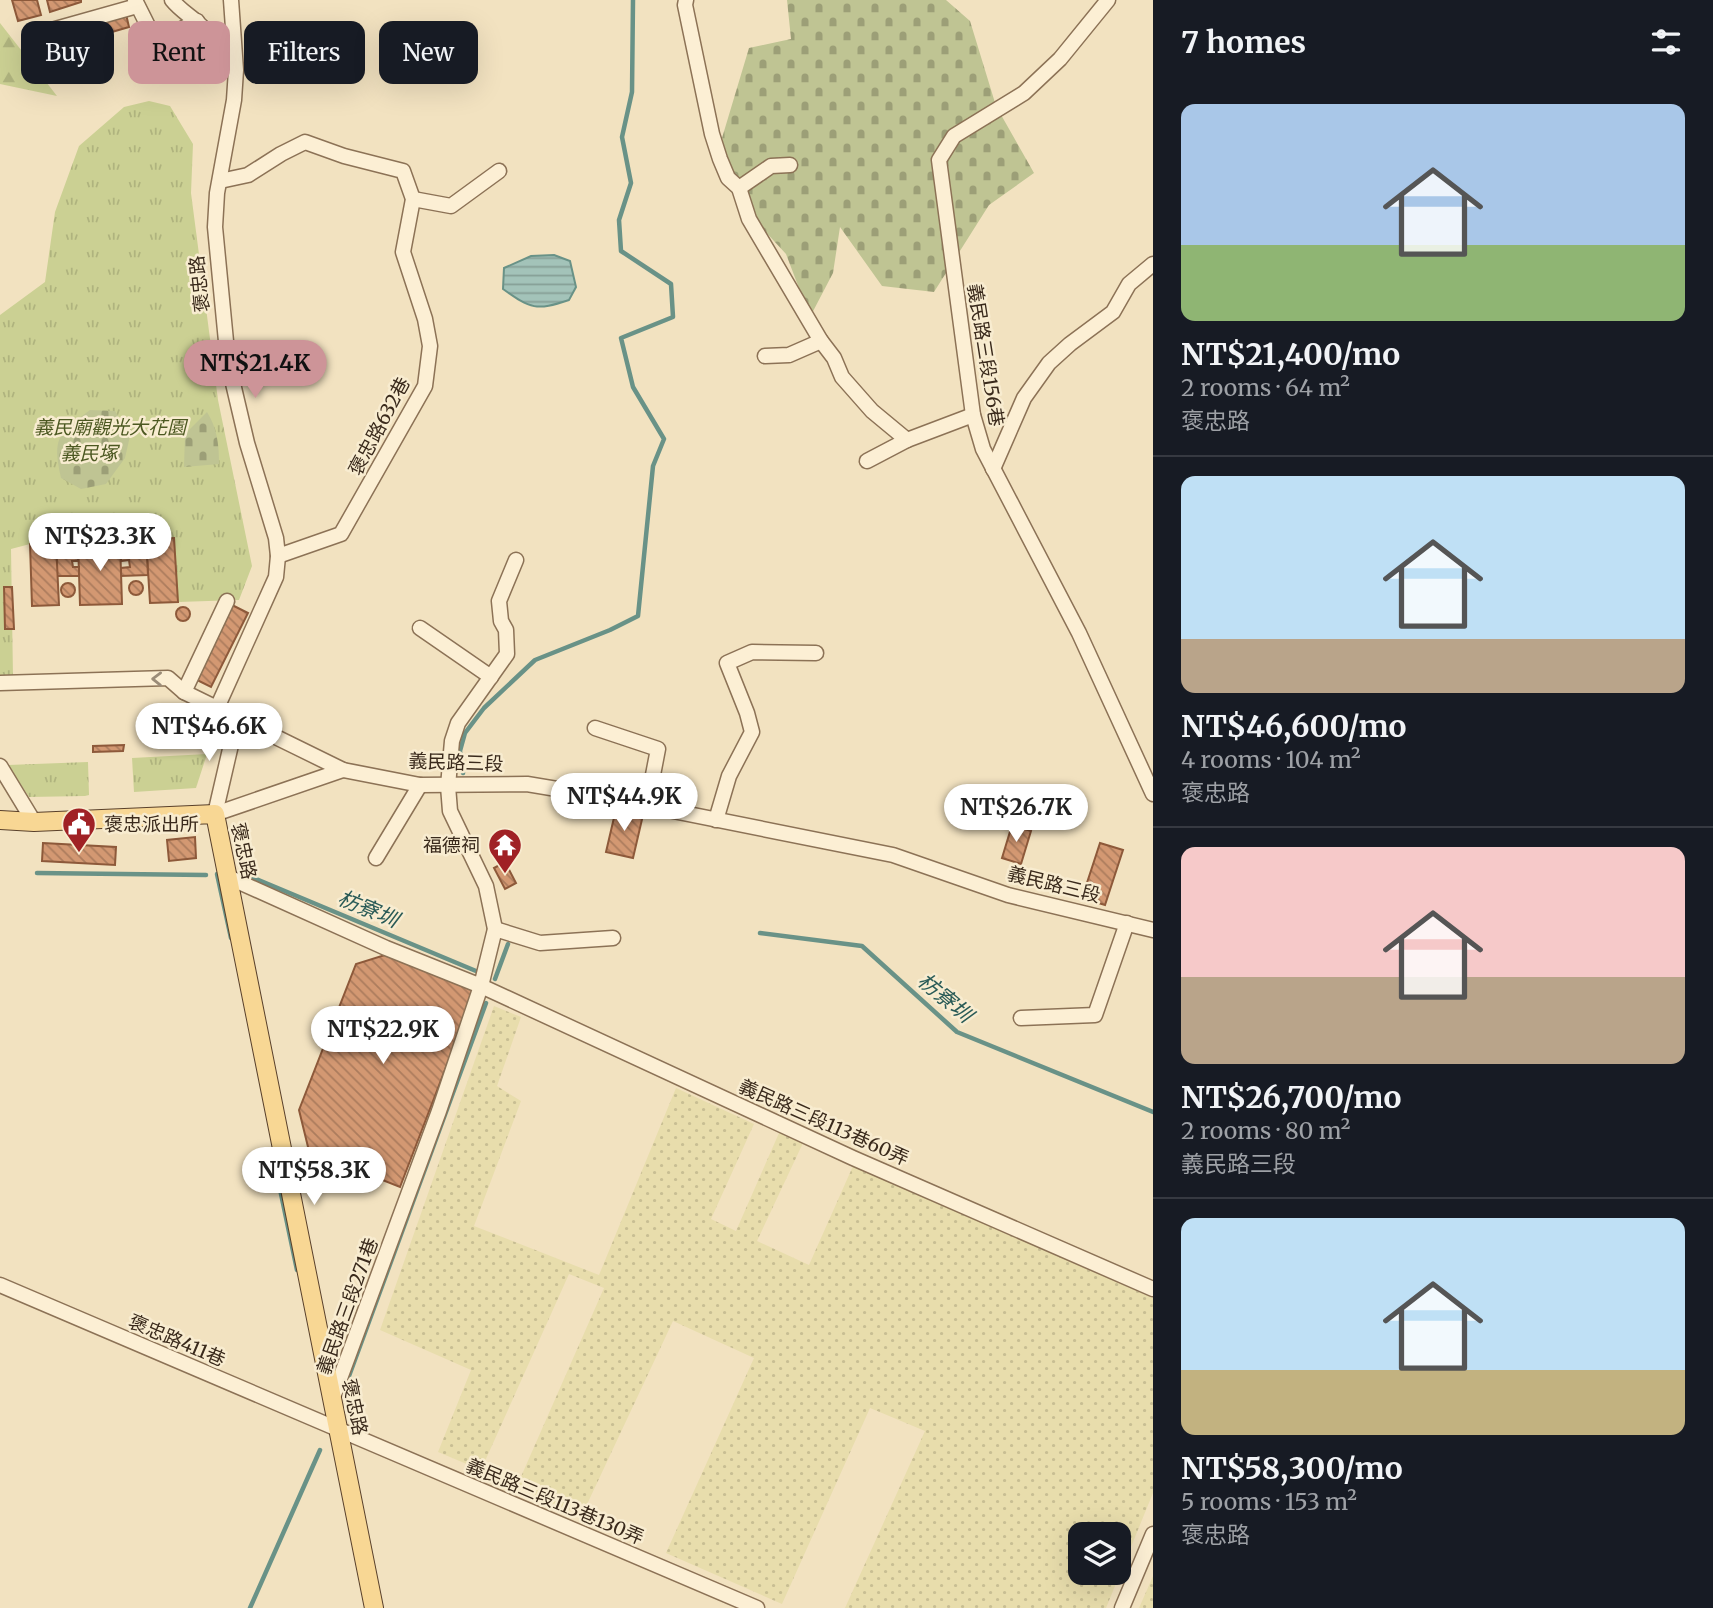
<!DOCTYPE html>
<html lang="en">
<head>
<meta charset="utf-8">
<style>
	body { margin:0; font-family:Merriweather,"Noto Sans TC",serif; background:#20242c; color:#f1f3f6; height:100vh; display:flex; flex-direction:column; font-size:26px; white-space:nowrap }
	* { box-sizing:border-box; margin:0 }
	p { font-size:23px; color:#9ea1a6 }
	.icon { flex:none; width:38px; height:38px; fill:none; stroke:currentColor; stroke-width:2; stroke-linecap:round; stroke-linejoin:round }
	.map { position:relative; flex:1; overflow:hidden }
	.sheet { display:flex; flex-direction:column; background:#171b24; width:560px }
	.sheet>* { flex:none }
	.banner { position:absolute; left:21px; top:21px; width:665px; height:63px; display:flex; gap:14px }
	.fabs { position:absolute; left:1068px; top:1522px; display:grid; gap:14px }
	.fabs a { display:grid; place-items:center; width:63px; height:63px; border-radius:14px; background:#171b24; box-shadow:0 7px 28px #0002; font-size:35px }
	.price { position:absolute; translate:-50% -60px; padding:0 16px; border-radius:24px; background:#fff; color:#222; font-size:23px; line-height:46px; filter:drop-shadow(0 2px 4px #0008) }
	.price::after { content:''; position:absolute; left:50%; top:42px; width:21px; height:16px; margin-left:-10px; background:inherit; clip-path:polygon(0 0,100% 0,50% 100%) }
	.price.selected { background:#cd9498; color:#111 }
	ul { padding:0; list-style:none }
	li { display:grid; align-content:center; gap:14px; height:371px; padding:0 28px }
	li+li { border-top:2px solid #363941 }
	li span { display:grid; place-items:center; height:217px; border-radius:14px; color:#555 }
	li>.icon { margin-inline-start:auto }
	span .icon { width:126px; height:126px; fill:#fffc; stroke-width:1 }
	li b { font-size:30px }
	h2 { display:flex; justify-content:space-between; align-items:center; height:84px; padding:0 28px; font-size:30px }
	.chip { padding:0 24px; border-radius:14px; background:#171b24; box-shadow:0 7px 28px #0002; font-size:24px; line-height:63px }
	.chip.selected { background:#cd9498; color:#111 }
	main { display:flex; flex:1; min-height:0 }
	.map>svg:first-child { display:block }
	.farmland { fill:url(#farmland-dots); fill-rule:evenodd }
	.grass { fill:url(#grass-tufts) }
	.forest { fill:url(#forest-firs) }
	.cemetery { fill:url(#cemetery-stones) }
	.water { fill:url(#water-rules); stroke:#699287; stroke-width:2 }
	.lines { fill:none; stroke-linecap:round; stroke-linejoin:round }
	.stream { stroke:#699287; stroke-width:4.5 }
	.building { fill:url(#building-back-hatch); stroke:#8d593a; stroke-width:2 }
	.minor-casing { stroke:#8c7256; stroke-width:17 }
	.major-casing { stroke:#59402b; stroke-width:20 }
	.minor { stroke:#fcefd4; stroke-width:14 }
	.major { stroke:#f8d794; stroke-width:18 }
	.oneway { stroke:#9b8c78 }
	.labels { text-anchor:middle; stroke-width:5; stroke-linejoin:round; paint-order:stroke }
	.street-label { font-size:19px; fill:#3a2a1c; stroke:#f8ecd0 }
	.park-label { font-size:19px; font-style:italic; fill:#4c5821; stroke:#f8ecd0 }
	.poi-label { font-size:19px; fill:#3a2a1c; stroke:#f8ecd0; text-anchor:start }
	.water-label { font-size:21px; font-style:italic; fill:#2a5b57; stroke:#f8ecd0 }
</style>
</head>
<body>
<main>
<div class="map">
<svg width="1153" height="1608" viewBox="0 0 1153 1608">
	<defs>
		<pattern id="farmland-dots" width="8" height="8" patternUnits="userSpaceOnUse" patternTransform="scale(1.75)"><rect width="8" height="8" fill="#e8ddac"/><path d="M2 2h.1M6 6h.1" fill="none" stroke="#c8be93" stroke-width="1.8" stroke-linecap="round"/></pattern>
		<pattern id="grass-tufts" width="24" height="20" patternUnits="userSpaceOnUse" patternTransform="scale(1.75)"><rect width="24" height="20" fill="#cbd093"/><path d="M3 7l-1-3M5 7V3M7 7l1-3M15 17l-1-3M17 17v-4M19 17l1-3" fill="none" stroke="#afb37e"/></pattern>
		<pattern id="forest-firs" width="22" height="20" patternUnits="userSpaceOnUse" patternTransform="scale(1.75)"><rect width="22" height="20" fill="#cbd093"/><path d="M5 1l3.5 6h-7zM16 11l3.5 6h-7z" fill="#afb37e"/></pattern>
		<pattern id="cemetery-stones" width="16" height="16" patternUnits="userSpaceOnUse" patternTransform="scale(1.75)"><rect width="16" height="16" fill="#bfc493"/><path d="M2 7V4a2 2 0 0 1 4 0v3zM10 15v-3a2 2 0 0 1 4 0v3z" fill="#9c9f77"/></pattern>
		<pattern id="water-rules" width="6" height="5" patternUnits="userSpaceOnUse" patternTransform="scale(1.75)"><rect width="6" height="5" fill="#a3c3b9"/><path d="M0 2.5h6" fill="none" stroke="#869f96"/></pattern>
		<pattern id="building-back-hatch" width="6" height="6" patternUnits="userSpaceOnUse" patternTransform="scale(1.75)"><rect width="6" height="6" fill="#d39872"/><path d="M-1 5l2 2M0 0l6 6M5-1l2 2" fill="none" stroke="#ac7c5d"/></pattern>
	</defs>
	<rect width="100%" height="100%" fill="#f2e2c0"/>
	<g class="farmland">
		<path d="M494,1006l27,11 -24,69 24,15 -47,125 125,49 77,-187 78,36 -43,95 25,12 43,-98 24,10 -46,98 52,24 44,-99 300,132v195l-47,115h-261l80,-177 -55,-23 -88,196 -116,-51 88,-195 -81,-37 -91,194 -66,-27 88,-200 -35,-14 -88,196 -43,-18 33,-82 -91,-40zM1080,1535h38v38h-38z"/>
		<path d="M1153,1576v32h-14z"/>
	</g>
	<g class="grass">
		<path d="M149,101l21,5 23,38 -2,49 27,207 34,166 -13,34 -61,2 -4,-64 -144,6 -19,5 2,128h-13v-362l45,-33 10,-70 24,-66 45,-39z"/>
		<path d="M207,754l-11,34 -62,4 -2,-34z"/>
		<path d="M88,762l1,33 -4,1 -56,1 -21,-32z"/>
	</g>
	<path class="forest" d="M0,23l57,73 -57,-12z"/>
	<g class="cemetery">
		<path d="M787,0h159l24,21 26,85 38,67 -45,32 -55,87 -52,-6 -42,-59 -7,46 -23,44 -24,-63 -48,-52 -16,-64 27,-90 42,-9z"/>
		<path d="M90,410l25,1 15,25 -5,22 -19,26 -25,5 -20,-11c-9,-41 -3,-44 29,-68z"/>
		<path d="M207,412c10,16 12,32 12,52l-35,3 1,-33z"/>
	</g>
	<path class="water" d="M554,255l16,6 6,26 -7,13c-33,11 -38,9 -66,-11l1,-21 27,-12z"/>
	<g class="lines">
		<g class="stream">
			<path d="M463,773l-3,-22 5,-18 19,-25 51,-48 75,-30 28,-14 15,-150 11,-27 -31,-52 -12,-49 52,-21 -2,-33 -50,-33 -2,-31 12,-37 -9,-46 10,-45 1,-92"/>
			<path d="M37,873l169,2"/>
			<path d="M217,874l14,64"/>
			<path d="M249,876l227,95"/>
			<path d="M760,933l102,13 95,86 196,80"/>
			<path d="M495,979l13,-35"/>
			<path d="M272,1151l25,119"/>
			<path d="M349,1376l137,-373"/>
			<path d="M250,1608l70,-158"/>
		</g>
	</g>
	<g class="building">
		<path d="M12,0h25l4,15 -23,6z"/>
		<path d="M47,0h34v2l-31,10z"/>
		<path d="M126,14l3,13 -24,7 2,8 -14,4 -6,-21z"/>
		<path d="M82,28l5,17 -32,10 -5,-19z"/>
		<path d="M174,538l4,64 -28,1 -4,-64z"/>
		<path d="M146,539l2,36 -27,1v-8l9,-1 -1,-7 -8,1v-7h8v-6h-9v-7z"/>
		<path d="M120,541l2,63 -42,1 -2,-63z"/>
		<path d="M78,542v5h-6v8l6,-1v7h-6l1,6h6v9h-22l-1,-33z"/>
		<path d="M56,543l3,62 -27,1 -2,-62z"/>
		<circle cx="136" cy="588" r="7"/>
		<circle cx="68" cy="590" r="7"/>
		<path d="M4,587h8l2,42h-9z"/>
		<path d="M232,605l16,8 -37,74 -16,-8z"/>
		<circle cx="183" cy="614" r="7"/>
		<path d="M124,745l-1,6 -30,1v-6z"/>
		<path d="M616,809l27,6 -10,43 -27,-6z"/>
		<path d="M1012,825l19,6 -10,33 -19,-6z"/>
		<path d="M195,837l1,21 -27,3 -2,-21z"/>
		<path d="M43,843l73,4 -1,18 -73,-4z"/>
		<path d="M1100,843l23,7 -18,55 -23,-7z"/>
		<path d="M505,862l11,21 -11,6 -11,-21z"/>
		<path d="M388,954l88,35 -76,198 -91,-36 -10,-41 57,-146z"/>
	</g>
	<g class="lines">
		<g class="minor-casing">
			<g id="minor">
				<path d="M135,0l18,36 13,1 31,-16"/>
				<path d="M172,0c8,10 17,15 26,23 15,13 26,30 37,46"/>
				<path d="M686,0l-1,5 27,129 8,25 8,19 11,10 10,31 72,122 13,17 8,19 30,34 35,29"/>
				<path d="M1108,0l-48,59 -36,34 -70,43 -15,24 34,255 10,34 96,184 74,161"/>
				<path d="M34,35l103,-29"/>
				<path d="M220,181l28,-6 33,-21 24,-12 39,14 59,15 10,28 -10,53 22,67 5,27 -5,40 -84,148 -63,22"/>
				<path d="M739,188l32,-22 19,-1"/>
				<path d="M413,199l38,7 48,-35"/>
				<path d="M765,356l24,-1 32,-14"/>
				<path d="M867,461l40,-21 66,-25"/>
				<path d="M993,469l31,-71 25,-35 21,-19 43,-32 16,-28 24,-20"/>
				<path d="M420,628l71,49"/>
				<path d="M0,683l168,-5 16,14 159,78"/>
				<path d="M184,692l43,-91"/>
				<path d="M217,708l59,-131 2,-21 -2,-18 -29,-95 -19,-81 -13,-135 2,-34 17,-93 2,-30 -5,-70"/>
				<path d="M595,728l63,21 -11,57"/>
				<path d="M0,766l34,56"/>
				<path d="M215,814l128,-44 77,15 107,-1 66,11 300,60 115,40 145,35"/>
				<path d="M215,814l22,-95"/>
				<path d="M716,820l13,-44 23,-44 -5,-19 -20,-50 25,-11 64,1"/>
				<path d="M376,858l44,-73"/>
				<path d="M228,877l158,71 95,38 372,172 300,131"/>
				<path d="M495,929l45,14 73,-5"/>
				<path d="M1021,1018l74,-3 32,-92"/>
				<path d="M0,1285l757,323"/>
				<path d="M332,1400l107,-289 42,-125 14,-57 -9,-43 -36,-75 -2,-25 4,-45 6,-18 49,-69 -1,-24 -5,-9 -2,-20 17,-41"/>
				<path d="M1122,1608l31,-74"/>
			</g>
		</g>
		<g class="major-casing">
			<path id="major" d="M0,820l34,2 181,-8 159,794"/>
		</g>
		<use href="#minor" class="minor"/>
		<use href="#major" class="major"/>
	</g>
	<defs><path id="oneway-chevron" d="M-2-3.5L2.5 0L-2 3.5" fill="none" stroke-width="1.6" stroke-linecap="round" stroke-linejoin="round" transform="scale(1.75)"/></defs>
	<use class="oneway" href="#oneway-chevron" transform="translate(157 679) rotate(-179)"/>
	<defs>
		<g id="civic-pin" transform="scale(1.75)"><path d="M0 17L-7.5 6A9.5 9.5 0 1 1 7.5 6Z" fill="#a02125" stroke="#f8ecd0"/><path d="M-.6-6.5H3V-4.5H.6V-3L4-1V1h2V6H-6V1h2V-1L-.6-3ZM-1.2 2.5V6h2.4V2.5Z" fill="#fff"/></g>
		<g id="temple-pin" transform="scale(1.75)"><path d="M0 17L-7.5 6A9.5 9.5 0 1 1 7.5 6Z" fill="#a02125" stroke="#f8ecd0"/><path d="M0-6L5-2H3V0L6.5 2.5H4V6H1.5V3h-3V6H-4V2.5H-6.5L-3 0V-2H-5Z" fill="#fff"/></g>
	</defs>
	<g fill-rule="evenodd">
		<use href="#civic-pin" x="79" y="824"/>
		<use href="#temple-pin" x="505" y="845"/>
	</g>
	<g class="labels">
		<g class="street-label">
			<text transform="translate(199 284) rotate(-96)" y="7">褒忠路</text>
			<text transform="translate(986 355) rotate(81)" y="7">義民路三段156巷</text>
			<text transform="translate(379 426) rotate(-62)" y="7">褒忠路632巷</text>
			<text transform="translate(456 762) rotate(2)" y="7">義民路三段</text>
			<text transform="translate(244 851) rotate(78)" y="7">褒忠路</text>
			<text transform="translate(1054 884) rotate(14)" y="7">義民路三段</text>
			<text transform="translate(824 1122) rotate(24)" y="7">義民路三段113巷60弄</text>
			<text transform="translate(347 1306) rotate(-70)" y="7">義民路三段271巷</text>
			<text transform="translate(177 1340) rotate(23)" y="7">褒忠路411巷</text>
			<text transform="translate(355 1407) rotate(78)" y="7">褒忠路</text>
			<text transform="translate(555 1501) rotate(23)" y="7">義民路三段113巷130弄</text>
		</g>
		<g class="park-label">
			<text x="110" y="434">義民廟觀光大花園</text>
			<text x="89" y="460">義民塚</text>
		</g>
		<g class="poi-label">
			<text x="104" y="831">褒忠派出所</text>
			<text x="480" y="852" text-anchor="end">福德祠</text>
		</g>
		<g class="water-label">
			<text transform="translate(368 909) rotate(23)" y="7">枋寮圳</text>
			<text transform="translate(945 998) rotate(40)" y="7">枋寮圳</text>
		</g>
	</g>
</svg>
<div class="fabs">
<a><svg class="icon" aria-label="layers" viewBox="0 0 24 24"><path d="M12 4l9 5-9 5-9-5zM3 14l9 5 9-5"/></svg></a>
</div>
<b class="price selected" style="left:255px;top:400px">NT$21.4K</b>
<b class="price" style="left:100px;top:573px">NT$23.3K</b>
<b class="price" style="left:209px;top:763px">NT$46.6K</b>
<b class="price" style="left:624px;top:833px">NT$44.9K</b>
<b class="price" style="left:1016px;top:844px">NT$26.7K</b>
<b class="price" style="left:383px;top:1066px">NT$22.9K</b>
<b class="price" style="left:314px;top:1207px">NT$58.3K</b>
<div class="banner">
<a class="chip">Buy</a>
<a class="chip selected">Rent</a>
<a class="chip">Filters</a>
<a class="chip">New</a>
</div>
</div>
<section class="sheet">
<h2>7 homes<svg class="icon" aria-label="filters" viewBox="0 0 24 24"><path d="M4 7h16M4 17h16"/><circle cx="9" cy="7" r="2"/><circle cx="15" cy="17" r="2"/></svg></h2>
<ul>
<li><span style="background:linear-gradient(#a9c7e8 65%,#8fb573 0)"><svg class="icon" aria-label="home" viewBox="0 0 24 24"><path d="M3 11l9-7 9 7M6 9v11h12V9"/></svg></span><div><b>NT$21,400/mo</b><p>2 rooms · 64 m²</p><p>褒忠路</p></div></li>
<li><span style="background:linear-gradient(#bfe0f5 75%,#b9a48a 0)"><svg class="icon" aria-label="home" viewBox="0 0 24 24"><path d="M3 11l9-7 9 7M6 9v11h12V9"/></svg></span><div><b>NT$46,600/mo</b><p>4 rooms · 104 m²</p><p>褒忠路</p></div></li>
<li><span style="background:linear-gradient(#f6c9c9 60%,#b9a48a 0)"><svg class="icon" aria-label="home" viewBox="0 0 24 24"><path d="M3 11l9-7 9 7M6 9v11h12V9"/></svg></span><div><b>NT$26,700/mo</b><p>2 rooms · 80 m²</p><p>義民路三段</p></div></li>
<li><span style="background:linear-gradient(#bfe0f5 70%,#c2b280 0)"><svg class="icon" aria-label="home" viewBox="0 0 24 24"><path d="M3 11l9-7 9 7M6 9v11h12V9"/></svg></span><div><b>NT$58,300/mo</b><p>5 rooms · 153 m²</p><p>褒忠路</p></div></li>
</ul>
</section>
</main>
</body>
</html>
